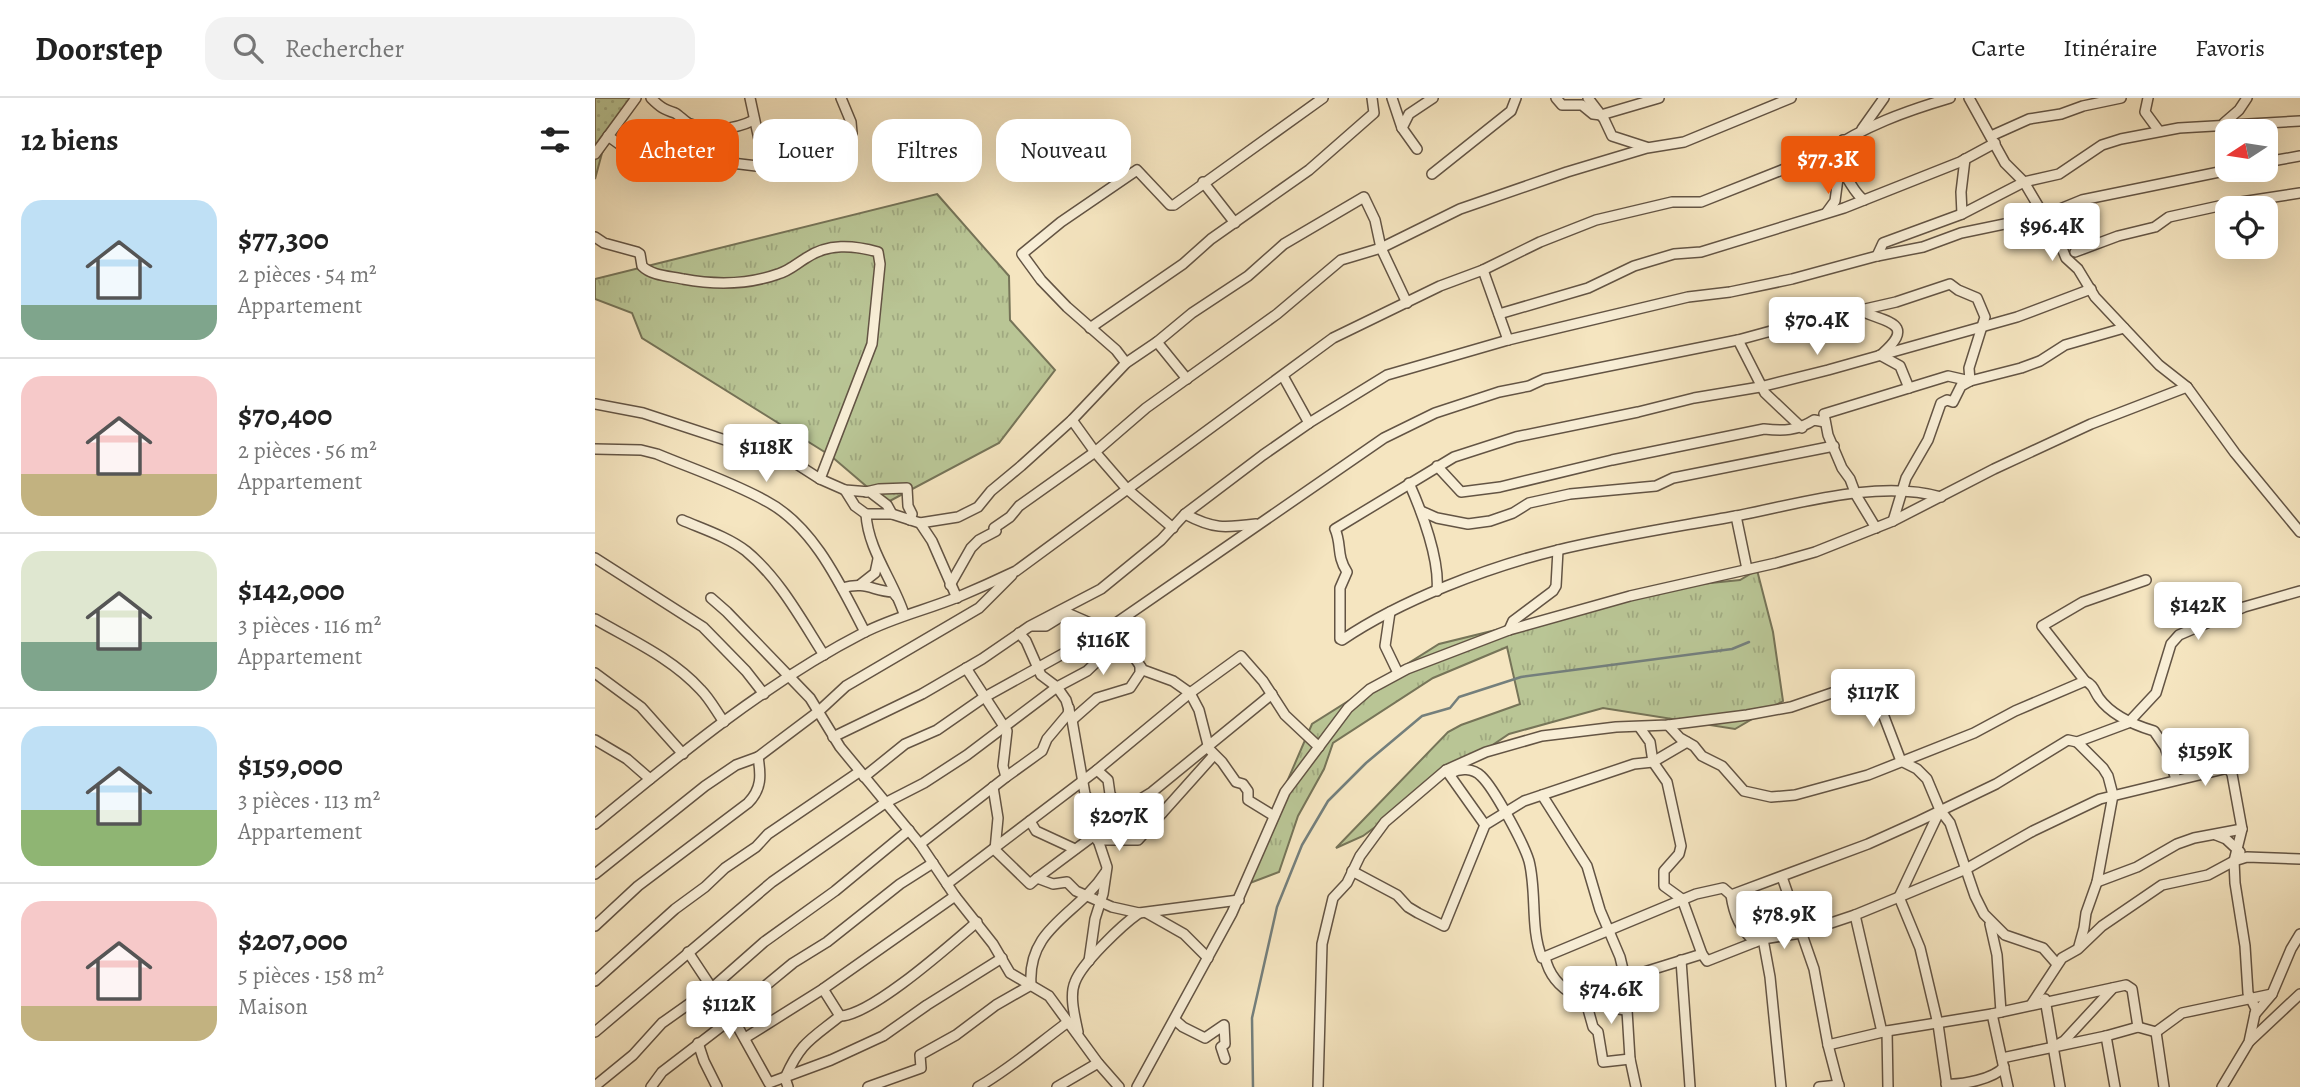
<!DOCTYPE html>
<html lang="fr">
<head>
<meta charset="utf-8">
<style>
	body { margin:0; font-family:Alegreya,serif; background:#f2f2f2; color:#222; height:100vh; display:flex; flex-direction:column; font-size:26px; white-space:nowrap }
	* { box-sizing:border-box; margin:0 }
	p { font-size:23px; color:#767676 }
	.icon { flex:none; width:38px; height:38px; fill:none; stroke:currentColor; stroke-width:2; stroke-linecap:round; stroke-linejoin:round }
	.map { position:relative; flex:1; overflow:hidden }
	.drawer { display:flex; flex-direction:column; background:#fff; width:595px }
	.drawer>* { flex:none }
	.top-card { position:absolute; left:21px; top:21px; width:665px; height:63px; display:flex; gap:14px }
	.needle { width:46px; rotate:258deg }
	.buttons { position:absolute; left:1620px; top:21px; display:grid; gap:14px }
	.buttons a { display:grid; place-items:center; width:63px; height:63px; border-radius:14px; background:#fff; box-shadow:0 7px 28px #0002; font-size:35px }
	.price { position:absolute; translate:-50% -60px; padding:0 16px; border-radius:7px; background:#fff; color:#222; font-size:23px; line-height:46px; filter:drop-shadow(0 2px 4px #0008) }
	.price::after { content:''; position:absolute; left:50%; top:42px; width:21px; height:16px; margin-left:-10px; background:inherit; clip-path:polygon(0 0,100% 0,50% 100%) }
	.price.current { background:#ea580c; color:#fff }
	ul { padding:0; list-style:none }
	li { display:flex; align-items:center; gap:21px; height:175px; padding:0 21px }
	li+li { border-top:2px solid #e0e0e0 }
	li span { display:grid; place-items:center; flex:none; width:196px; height:140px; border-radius:21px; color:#555 }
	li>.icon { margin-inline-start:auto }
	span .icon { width:84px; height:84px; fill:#fffc; stroke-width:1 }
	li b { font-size:30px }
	h2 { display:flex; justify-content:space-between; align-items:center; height:84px; padding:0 21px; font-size:30px }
	.tag { padding:0 24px; border-radius:21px; background:#fff; box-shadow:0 7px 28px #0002; font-size:24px; line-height:63px }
	.tag.current { background:#ea580c; color:#fff }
	header { display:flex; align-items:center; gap:42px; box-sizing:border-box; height:98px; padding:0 35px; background:#fff; border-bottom:2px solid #e0e0e0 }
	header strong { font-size:33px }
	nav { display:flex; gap:38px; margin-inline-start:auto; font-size:24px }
	.search { width:490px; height:63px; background:#f2f2f2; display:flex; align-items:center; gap:18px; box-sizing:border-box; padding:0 24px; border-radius:21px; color:#767676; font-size:26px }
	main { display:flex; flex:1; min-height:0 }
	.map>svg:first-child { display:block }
	.grass { fill:url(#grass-tufts); stroke:#767458; stroke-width:2 }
	.park { fill:url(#park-dots); stroke:#767458; stroke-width:2 }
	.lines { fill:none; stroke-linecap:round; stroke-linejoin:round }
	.stream { stroke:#747f7c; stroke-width:2.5 }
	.minor-casing { stroke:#635444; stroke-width:12 }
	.minor { stroke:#f8eed6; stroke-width:9 }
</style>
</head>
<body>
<header>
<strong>Doorstep</strong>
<div class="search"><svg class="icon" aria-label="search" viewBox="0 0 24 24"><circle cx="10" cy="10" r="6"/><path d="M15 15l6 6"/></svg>Rechercher</div>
<nav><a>Carte</a><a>Itinéraire</a><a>Favoris</a></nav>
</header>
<main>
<section class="drawer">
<h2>12 biens<svg class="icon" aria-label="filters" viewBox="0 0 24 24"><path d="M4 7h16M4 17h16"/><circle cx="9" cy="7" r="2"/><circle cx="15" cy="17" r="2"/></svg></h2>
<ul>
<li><span style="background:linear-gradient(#bfe0f5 75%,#7fa58c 0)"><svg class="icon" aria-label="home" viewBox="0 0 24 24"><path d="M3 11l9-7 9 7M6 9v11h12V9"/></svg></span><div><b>$77,300</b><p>2 pièces · 54 m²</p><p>Appartement</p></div></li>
<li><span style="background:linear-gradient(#f6c9c9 70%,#c2b280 0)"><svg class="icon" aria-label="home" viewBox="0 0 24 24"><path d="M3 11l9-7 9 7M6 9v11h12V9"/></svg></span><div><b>$70,400</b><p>2 pièces · 56 m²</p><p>Appartement</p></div></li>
<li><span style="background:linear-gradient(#dfe7d0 65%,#7fa58c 0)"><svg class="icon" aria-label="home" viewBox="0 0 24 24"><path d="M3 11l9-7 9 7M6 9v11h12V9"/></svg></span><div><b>$142,000</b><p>3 pièces · 116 m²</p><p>Appartement</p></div></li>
<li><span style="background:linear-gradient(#bfe0f5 60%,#8fb573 0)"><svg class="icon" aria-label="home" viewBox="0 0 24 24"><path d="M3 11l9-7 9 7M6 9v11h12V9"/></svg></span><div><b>$159,000</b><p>3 pièces · 113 m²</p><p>Appartement</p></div></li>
<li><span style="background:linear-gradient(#f6c9c9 75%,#c2b280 0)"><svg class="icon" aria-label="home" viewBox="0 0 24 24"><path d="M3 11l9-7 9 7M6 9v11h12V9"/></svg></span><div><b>$207,000</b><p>5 pièces · 158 m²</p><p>Maison</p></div></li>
</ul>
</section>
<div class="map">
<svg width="1705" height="989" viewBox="0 0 1705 989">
	<defs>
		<pattern id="grass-tufts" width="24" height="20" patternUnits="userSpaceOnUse" patternTransform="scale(1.75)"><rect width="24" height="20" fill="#b9c595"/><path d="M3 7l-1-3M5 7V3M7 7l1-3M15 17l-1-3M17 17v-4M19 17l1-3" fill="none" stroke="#a0a980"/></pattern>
		<pattern id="park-dots" width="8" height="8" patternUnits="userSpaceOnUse" patternTransform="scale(1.75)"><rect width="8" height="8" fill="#b9c595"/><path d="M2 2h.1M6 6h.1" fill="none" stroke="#a0a980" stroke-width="1.8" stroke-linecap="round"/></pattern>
	</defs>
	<rect width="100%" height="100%" fill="#f5e5c0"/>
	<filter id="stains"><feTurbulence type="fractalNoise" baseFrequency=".00286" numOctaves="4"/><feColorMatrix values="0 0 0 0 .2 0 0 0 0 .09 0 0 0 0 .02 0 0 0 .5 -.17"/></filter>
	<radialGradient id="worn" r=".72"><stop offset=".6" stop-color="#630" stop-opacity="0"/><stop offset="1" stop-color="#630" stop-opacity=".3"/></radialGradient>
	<g class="grass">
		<path d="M342,96l72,82 1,44 45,50 -56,73 -113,60 -55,-47 -189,-118 -10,-25 -37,-14v-20z"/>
		<path d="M1162,472l16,62 10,69 -48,28 -132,-21 -94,26 -92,62 -54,40 -27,12 112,-116 13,-7 59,-21 -13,-57 -74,31 -100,65 -9,26 -26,47 -19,56 -29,11 1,-18 61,-141 127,-80 232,-57 69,-7z"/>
	</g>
	<path class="park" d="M0,0h36l-29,55 -7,26z"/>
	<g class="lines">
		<path class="stream" d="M658,989l-1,-69 25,-111 25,-62 26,-44 38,-38 56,-47 28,-8 9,-11 62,-20 211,-28 17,-7"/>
		<g class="minor-casing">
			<g id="minor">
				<path d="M56,0c9,9 12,11 24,15 4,2 8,7 13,10 21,9 46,7 66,-3"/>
				<path d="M155,0l15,69"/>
				<path d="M797,0l10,30 15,21"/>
				<path d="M961,0l6,7h20l11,9 8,1 58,-17"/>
				<path d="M993,0l16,21 8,17 34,11"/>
				<path d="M1374,0l36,65 19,19 35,59 7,17 12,11 17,28 64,68 28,22 48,66 65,79"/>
				<path d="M1553,0l-3,14 14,19"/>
				<path d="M1629,25l15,-13 8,-12"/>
				<path d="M807,30l7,-14 24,-16"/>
				<path d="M1267,31l22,-31"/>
				<path d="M13,38l51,37 16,-23 40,11 50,6 87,-34 -1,-11 -10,-24"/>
				<path d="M1396,38l38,-17 32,-5 22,-8 38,-8"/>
				<path d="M0,56l41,-56"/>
				<path d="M1225,57c8,5 17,10 23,18 8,9 11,20 21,27"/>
				<path d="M1671,64l34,-6"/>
				<path d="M837,76l79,-63 5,-13"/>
				<path d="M608,84l32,41"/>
				<path d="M1232,114l8,-11 8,-61"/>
				<path d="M1367,116l-1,-22 4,-33"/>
				<path d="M0,139l9,6 33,9 3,2 2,12c10,10 27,10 41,13 32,6 64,6 95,-5 11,-3 18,-10 28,-16 22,-15 47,-13 72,-6l2,12 -8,80 -52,135"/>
				<path d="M1480,154l43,-16 37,-9 14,-10 59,-13 72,-11"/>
				<path d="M1282,158l6,-13 79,-29 62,-32 35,-8 43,-29 19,-6 58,-11 121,-7"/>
				<path d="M888,172l25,70"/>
				<path d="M1264,212c24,12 59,12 24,43"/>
				<path d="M904,216l89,-26 46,-22 40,-12 27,-2 143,-44 116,-46 35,-19"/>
				<path d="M495,230l93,-64 28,-25 98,-69 65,-57 -2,-15"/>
				<path d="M1143,242l27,53 37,35"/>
				<path d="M562,244l30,37"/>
				<path d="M1285,257l20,11 9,22"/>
				<path d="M531,265l-10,-13 -49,-43 -26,-27 -19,-26 39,-32 76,-52 33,35h4l149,-107"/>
				<path d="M688,278l26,47"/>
				<path d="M0,306l48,9 152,50 25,16 25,11 25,2 17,13 5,9"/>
				<path d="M477,322l23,32 32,37 46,39"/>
				<path d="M0,351l46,1 16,4c36,15 75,28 109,47 48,25 75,85 99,131"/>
				<path d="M842,368l24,26 39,-5 112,-27 152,-31c19,2 33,2 50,-9l11,2"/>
				<path d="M814,385c13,29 31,77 28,108"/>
				<path d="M250,392l10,16 11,8h26l28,9 38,-6 20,-10 13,-16 30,-25 51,-46 54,-57 31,-21 35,-29 56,-37 36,-32 80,-47 11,23 6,28 26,55"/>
				<path d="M271,394l13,-3 28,-1 1,18 4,8 -2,6"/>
				<path d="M1346,399c-62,-18 -143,7 -205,19 -60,11 -120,20 -178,34 -70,17 -157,50 -216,90l-2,-1v-51l7,-16c-11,-17 -5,-27 -12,-43l119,-72 62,-20 122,-25 56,-14 66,-11 68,-17 189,-53 74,-28"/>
				<path d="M826,413l16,7 31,6 22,-3 23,-8 16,-10 41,-9 86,-8 17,-8 161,-32"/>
				<path d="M271,416c2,36 27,66 38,100"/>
				<path d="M590,416c28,15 39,14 71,10"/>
				<path d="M1141,418l11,53"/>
				<path d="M87,422c21,9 46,17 64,31 33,27 55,68 78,104"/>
				<path d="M1298,423l13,-43 22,-38 13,-37 6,-3 6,2 8,-16 9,-5 51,-13 19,-7 25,-16 59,-17"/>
				<path d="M325,425l12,18 25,57"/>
				<path d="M1281,430l-20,-33 -6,-16 -8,-11 -14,-33 -4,-21 124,-38 22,5"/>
				<path d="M0,460l108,69 43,44 18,23"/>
				<path d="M1551,482l-63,22 -41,24 43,55c9,4 9,10 14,17 13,18 35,27 55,33l11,16 11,32"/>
				<path d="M266,486l14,-11 3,-14"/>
				<path d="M355,487l21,-37 8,-8 17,-9 -2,-3 16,-11 9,-11 76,-54 51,-44 131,-94 64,-54 40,-12 79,-39 107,-37 80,-24 37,-6 107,-44"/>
				<path d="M247,490c25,-7 30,3 51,4l3,4"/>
				<path d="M116,500l16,14 83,86 30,49 80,97 35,52 38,48 17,29 39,23 49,67 21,24"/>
				<path d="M795,514l-5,34 13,27"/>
				<path d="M0,521c36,21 77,39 106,71 9,9 15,21 23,32"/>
				<path d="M437,528h14l21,-13 39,17 24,21 13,19 30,11 17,12 9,17 10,39 13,13 14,20 7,2 5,7v9l26,16"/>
				<path d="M914,532l4,-9 40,-30 3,-5 2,-36"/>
				<path d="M424,535l7,8 15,34 16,12 9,13 6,20 13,74 11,17v23l11,33 -4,27 -8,25 -6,42"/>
				<path d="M371,570l41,63 -4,35 3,11"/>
				<path d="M0,575l46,34 42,47"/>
				<path d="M477,622l25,-22 33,-10 10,-15v-7"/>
				<path d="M1073,627l12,13 14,8 8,10 20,10 22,25 27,6 24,-2 73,-20 106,-42 41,-22 70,-30"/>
				<path d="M1045,630l10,14 3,20 14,20 14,64 -2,8 -15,17v15l18,13 20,55 5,7 56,-22 38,-6 54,-18 44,-18 67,-28 67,-38 67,-32 128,-31 4,6 10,55 -8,32 1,22 10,63 3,47 8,16 -7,33 -27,45"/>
				<path d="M238,639l89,-43 60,-35 48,-33 71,-37 60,-49 24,-26 78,-59 46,-32 78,-48 121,-35 180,-43 42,-5 62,-13 85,-23 46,-9 38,-14 82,-17 39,-16 147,-30"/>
				<path d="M0,642l32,19 23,20"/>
				<path d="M1482,644l26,26 5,8 5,19 -16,87 -11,31 -2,15 -5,18"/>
				<path d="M502,672l11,10 2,14 11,17 11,2 13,-5 17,5"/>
				<path d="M851,672l39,55"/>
				<path d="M856,675c9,-5 22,-5 30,3 13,12 43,68 48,85 8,31 1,68 13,97l154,-64 27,-6 8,7 137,-51 51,-23 77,-37 72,-44 9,2 51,-19 28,-30 15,-49 8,-9 65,-28 56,-16"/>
				<path d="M269,679l41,-33 32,-14 46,-32 123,-68 278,-192 51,-25 64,-21 30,-6 15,-7 194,-39 44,-12 114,-26 54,-18 8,6 19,8 8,19 -16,51 1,13"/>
				<path d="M398,689l5,31 -3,32 35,34 7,-6 16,6 14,-2 9,9 36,16 27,6 100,-13"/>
				<path d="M947,697l45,71 13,44 20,47 5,21 5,81 6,28"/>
				<path d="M1345,712l-41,87 21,51 18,76 9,63"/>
				<path d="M526,713l31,-19 120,-98"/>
				<path d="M435,723l6,10 39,18"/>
				<path d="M0,726c85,-70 171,-141 268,-191 31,-16 63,-23 95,-36 19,-8 39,-17 58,-26l317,-233 107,-52 43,-16 57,-28 56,-22 76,-18h29l124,-49c39,-27 81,-42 125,-55"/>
				<path d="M1621,737l10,4 14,13"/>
				<path d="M502,742h41l76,-85"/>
				<path d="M325,746l86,-67 36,-26 5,-12 21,-25 1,-6"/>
				<path d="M757,773l45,24 11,12 10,6 26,13 41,-101 39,-24 110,-37 19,-2 34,-20"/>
				<path d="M0,776l110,-88 31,-21 22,-8 61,-46 27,-25 133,-78 33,-33"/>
				<path d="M1187,779l32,92 14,76 11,42"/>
				<path d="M442,780l59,-44"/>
				<path d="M1502,784l40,-15 40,-23 17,-6 48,-9"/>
				<path d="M352,786l150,-114 93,-77 51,-37 22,25 22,34 34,32"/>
				<path d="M1136,797c3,20 9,34 24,47"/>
				<path d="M552,815l37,21 24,24"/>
				<path d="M1260,817l27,117"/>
				<path d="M1395,826l7,31 4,57"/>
				<path d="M0,828l43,-40 110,-83c14,-14 13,-28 10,-46"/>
				<path d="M1168,841l7,38 11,110"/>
				<path d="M93,854l51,77 30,54 62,-23 52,-24 44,-31 75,-47"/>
				<path d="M950,859c8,38 47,48 80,53"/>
				<path d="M1086,862l9,127"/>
				<path d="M1030,880l77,-24"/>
				<path d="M0,883l80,-72 30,-22 20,-19 31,-21 12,-13 91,-62"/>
				<path d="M228,891l17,27c31,0 110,-71 137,-94"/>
				<path d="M1450,901l15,88"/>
				<path d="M991,904l7,25 5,5 5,30 27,-3"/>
				<path d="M1436,907l31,-47 16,-9 24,-23 60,-41 46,-10 26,-14 13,-4 53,2"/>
				<path d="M1397,916l16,73"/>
				<path d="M1660,916l17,-20 19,-45 9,-15"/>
				<path d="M580,922l8,7 22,11 19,-13 1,19 -4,3 4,12"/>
				<path d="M1292,933l1,56"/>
				<path d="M0,934l177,-150 113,-79 39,-20 43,-28 90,-68 30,-16 23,-22 5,-12"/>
				<path d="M483,934c-3,-15 -9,-36 -3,-50 7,-19 47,-57 64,-69"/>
				<path d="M1561,934l26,-19 90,-19"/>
				<path d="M1561,934l8,55"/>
				<path d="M1511,938l9,51"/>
				<path d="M150,940l78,-49 132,-93"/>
				<path d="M1655,943l50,-47"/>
				<path d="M103,945l6,18 13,26"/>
				<path d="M1233,947l59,-14 105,-17 134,-29 6,4 6,38"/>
				<path d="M1462,947l7,-4 49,-53"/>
				<path d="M1407,960l104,-22 32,-9 18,5"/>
				<path d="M1351,986c17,1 47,-5 58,-17"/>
				<path d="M0,988l38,-31 29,-32 51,-36 51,-45 71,-51 74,-61"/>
				<path d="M56,989l11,-15 60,-46 31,-30 40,-33 34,-21 73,-58 33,-21"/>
				<path d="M193,989l-3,-9c16,-36 25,-38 55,-62"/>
				<path d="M273,989l53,-19 -1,-13 36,-20 40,-30 35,-20c-4,-58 47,-70 74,-112"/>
				<path d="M383,989c32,-18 60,-43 90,-65"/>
				<path d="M462,989l41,-24"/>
				<path d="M542,989l95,-174 53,-121 63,-84 22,-19 37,-20 102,-39 121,-34 146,-33 39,-11 78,-31 101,-52 97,-45 96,-37"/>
				<path d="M723,989l4,-143 11,-46 14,-15 13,-27 25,-34 61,-52 40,-18 56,-16 74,-9 52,-2 79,-10 44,-8 67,-23 6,2 19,28 18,47 16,8 10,10 13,31 10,13 25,73 9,18 21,21 38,13 14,16"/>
				<path d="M1224,989l20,-2"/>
			</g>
		</g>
		<use href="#minor" class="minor"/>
	</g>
	<rect width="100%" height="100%" filter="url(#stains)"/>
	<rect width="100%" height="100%" fill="url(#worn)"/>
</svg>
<div class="buttons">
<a><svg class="needle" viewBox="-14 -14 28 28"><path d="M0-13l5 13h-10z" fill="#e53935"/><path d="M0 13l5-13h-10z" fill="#767676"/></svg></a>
<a><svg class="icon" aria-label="locate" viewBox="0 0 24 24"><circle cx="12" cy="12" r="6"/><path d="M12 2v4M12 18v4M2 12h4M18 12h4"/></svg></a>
</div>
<b class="price current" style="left:1233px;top:98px">$77.3K</b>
<b class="price" style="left:1457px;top:165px">$96.4K</b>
<b class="price" style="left:1222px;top:259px">$70.4K</b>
<b class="price" style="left:171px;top:386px">$118K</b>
<b class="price" style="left:1603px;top:544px">$142K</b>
<b class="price" style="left:508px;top:579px">$116K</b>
<b class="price" style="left:1278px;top:631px">$117K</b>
<b class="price" style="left:1610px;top:690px">$159K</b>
<b class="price" style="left:524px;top:755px">$207K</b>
<b class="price" style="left:1189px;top:853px">$78.9K</b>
<b class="price" style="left:1016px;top:928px">$74.6K</b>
<b class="price" style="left:134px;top:943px">$112K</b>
<div class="top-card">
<a class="tag current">Acheter</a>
<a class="tag">Louer</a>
<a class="tag">Filtres</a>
<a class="tag">Nouveau</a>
</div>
</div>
</main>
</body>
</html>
